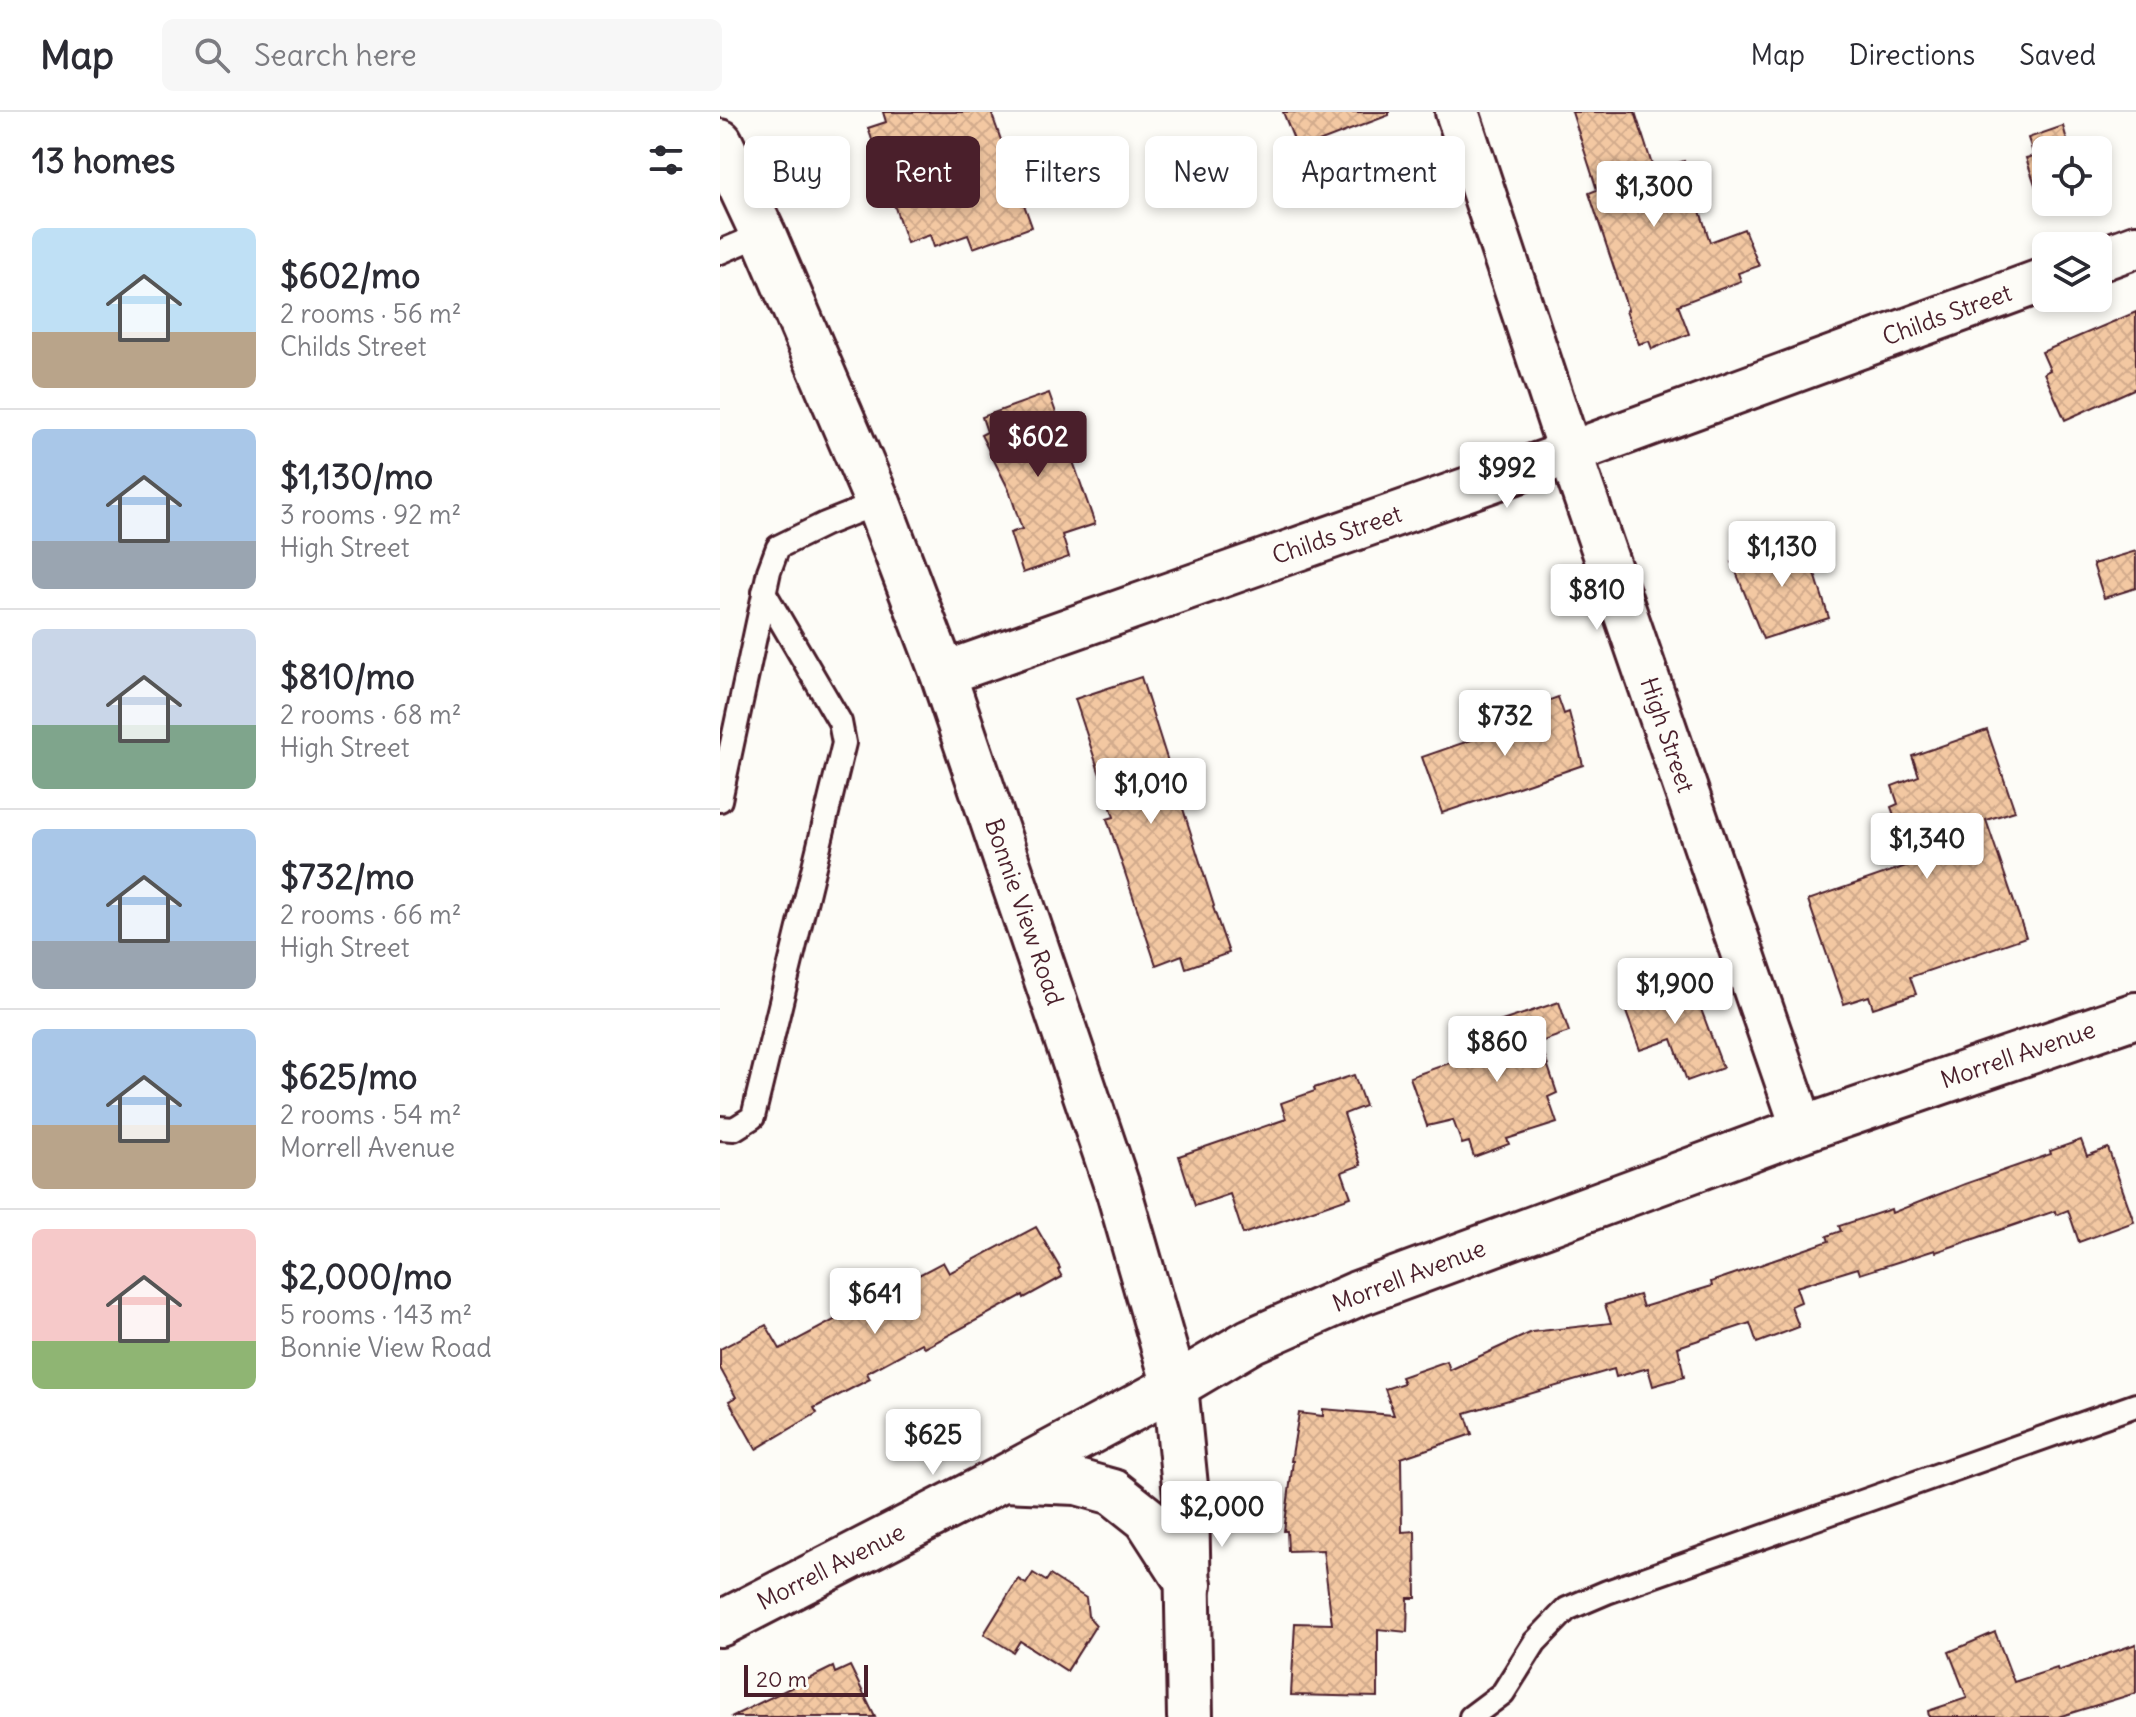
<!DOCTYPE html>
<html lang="en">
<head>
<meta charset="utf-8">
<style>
	body { margin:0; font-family:Delius,sans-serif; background:#f7f7f7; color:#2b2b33; height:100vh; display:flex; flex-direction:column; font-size:30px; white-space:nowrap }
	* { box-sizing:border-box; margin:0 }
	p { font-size:26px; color:#7c7c81 }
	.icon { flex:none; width:44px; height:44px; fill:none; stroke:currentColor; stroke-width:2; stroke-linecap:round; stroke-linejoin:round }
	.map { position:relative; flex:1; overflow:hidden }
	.panel { display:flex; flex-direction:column; background:#fff; width:720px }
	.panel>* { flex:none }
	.guide { position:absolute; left:24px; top:24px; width:760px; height:72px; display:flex; gap:16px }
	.fabs { position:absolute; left:1312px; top:24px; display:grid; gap:16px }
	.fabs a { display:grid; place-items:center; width:80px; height:80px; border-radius:12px; background:#fff; box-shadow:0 4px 12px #0003; font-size:40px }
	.scale { position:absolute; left:24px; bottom:20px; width:124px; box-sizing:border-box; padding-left:8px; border:4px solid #4a1f2b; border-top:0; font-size:22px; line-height:28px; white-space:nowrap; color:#4a1f2b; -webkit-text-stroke:6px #fdfcf7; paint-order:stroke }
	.price { position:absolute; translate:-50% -68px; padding:0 18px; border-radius:8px; background:#fff; color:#222; font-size:26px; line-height:52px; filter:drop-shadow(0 2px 4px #0008) }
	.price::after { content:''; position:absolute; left:50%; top:48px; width:24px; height:18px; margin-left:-12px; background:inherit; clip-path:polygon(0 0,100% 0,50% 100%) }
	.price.active { background:#4a1f2b; color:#fff }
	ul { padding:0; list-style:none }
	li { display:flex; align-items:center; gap:24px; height:200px; padding:0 32px }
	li+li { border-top:2px solid #e1e1e2 }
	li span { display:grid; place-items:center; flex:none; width:224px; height:160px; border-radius:12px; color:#555 }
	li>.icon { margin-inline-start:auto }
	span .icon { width:96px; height:96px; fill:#fffc; stroke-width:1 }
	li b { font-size:34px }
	h2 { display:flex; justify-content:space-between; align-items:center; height:96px; padding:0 32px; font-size:34px }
	.pill { padding:0 28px; border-radius:12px; background:#fff; box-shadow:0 4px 12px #0003; font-size:28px; line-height:72px }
	.pill.active { background:#4a1f2b; color:#fff }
	header { display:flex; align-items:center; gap:48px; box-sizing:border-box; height:112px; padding:0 40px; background:#fff; border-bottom:2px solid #e1e1e2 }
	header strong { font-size:38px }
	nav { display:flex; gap:44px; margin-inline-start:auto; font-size:28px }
	.search { width:560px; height:72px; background:#f7f7f7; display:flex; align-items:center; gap:20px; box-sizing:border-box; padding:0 28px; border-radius:12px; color:#7c7c81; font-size:30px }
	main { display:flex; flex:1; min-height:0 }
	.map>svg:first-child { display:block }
	.building { fill:url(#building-cross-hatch); stroke:#4a1f2b; stroke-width:2 }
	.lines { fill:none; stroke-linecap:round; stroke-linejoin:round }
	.service-casing { stroke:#4a1f2b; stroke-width:28 }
	.minor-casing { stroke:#4a1f2b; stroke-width:48 }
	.tertiary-casing { stroke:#4a1f2b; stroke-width:50 }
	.service { stroke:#fdfcf7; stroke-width:22 }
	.minor { stroke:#fdfcf7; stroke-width:42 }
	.tertiary { stroke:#fdfcf7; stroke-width:44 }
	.labels { text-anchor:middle; stroke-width:6; stroke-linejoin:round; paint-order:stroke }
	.street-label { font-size:24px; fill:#4a1f2b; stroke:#fdfcf7 }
</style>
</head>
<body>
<header>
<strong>Map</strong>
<div class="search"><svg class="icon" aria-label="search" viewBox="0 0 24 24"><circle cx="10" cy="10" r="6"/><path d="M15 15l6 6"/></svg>Search here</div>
<nav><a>Map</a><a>Directions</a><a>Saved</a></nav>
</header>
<main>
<section class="panel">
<h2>13 homes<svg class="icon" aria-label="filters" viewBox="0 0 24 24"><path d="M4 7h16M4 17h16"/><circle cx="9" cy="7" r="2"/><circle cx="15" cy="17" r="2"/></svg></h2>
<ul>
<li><span style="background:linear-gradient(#bfe0f5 65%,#b9a48a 0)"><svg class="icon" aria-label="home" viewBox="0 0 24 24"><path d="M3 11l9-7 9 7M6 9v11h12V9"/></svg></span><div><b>$602/mo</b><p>2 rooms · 56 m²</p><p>Childs Street</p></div></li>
<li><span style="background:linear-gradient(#a9c7e8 70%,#9aa5b1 0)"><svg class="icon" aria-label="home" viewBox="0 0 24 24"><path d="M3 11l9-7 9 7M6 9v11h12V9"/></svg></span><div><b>$1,130/mo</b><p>3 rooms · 92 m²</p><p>High Street</p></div></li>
<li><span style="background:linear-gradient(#c9d6e8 60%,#7fa58c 0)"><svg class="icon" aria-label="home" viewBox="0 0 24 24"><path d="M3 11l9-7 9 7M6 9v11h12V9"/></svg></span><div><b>$810/mo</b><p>2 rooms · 68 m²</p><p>High Street</p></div></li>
<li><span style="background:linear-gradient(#a9c7e8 70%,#9aa5b1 0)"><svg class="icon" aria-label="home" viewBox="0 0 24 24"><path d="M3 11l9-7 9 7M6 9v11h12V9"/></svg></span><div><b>$732/mo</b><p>2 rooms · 66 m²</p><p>High Street</p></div></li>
<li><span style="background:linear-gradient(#a9c7e8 60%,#b9a48a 0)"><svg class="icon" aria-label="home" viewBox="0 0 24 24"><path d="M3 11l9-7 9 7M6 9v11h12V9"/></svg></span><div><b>$625/mo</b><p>2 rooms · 54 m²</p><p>Morrell Avenue</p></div></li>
<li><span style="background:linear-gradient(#f6c9c9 70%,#8fb573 0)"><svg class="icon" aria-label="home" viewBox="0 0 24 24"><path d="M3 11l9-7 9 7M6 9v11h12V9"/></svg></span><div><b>$2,000/mo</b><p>5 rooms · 143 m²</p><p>Bonnie View Road</p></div></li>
</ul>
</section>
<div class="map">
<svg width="1416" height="1605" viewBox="0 0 1416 1605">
	<defs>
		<pattern id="building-cross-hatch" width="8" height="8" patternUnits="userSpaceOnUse" patternTransform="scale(2)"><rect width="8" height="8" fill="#f3c8a2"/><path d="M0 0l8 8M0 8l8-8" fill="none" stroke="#d2ab8c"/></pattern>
	</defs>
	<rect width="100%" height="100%" fill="#fdfcf7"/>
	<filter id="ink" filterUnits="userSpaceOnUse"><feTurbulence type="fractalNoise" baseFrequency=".0125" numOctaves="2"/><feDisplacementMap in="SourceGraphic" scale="16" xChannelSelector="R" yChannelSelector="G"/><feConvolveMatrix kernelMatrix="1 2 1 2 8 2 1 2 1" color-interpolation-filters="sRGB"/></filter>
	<g filter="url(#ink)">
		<g class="building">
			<path d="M163,0h108l41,115 -59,21 -5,-13 -34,12 -4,-12 -23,8 -39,-115 18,-6z"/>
			<path d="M563,0h106v3l-91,35z"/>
			<path d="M852,0h63l19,59 30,-10 26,81 34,-13 15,37 -21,7 3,8 -63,24 11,29 -37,15 -3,-8 -10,3 -13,-33 2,-1 -39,-117 8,-3z"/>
			<path d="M1343,14l4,14 6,4 2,6h-29v52h16l-19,6 -17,-50 8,-2 -6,-18z"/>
			<path d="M1416,200v76l-71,32 -21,-47 6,-3 -8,-18z"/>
			<path d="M329,281l46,131 -33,11 7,22 -46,16 -13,-40 12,-4 -13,-39 -28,-55 6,-3 -5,-15z"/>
			<path d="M1084,427l25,79 -66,21 -31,-77z"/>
			<path d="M1416,439v37l-32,10 -11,-34z"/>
			<path d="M421,565l73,229 -1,1 16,46 -43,15 -4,-13 -26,10 -49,-146 7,-2 -39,-118z"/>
			<path d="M838,585l6,17 5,-2 14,53 -141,48 -20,-56 104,-36 -3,-11z"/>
			<path d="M1267,618l28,81 -29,9 40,117 -116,40 6,17 -43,14 -4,-12 -25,8 -36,-104 104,-36 -21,-57 7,-3 -6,-18 27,-10 -7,-20z"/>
			<path d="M969,865l34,91 -36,13 -15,-42 -32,11 -18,-49z"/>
			<path d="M839,890l10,30 -29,10 17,51 -9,4 9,26 -50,16 2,5 -35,13 -5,-15 -7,2 -9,-24 -26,6 -17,-49 87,-31 -7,-21z"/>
			<path d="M634,963l11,31 -21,8 17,51 -19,7 9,25 -108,37 -13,-40 -35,12 -16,-50 107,-37 -5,-16 34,-12 -1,-3z"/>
			<path d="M1361,1028l6,16 21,-8 26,74 -55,20 -11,-32 -12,5 -1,-4 -119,41 -1,-2 -75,24 -2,-6 -62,19 5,15 -10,4 8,21 -42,16 -7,-20 -72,24 6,30 -31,9 -5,-18 -32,9 -2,-8 -149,44 7,21 -71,24 1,74 13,-1 1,67h-8l-1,34 -29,-3v68l-87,-2 4,-72 37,1 -9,-74 -35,1 -1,-20h-3l9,-70h-2l8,-48 24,3v-7l71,6 -9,-26 19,-6 -3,-6 46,-16 3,9 82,-38 79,-9 -6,-18 34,-10 4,12 69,-21 -1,-4 118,-41 -2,-5 14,-5 -2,-5 52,-17 1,4 73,-29 86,-30 -1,-3z"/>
			<path d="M316,1115l24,41 -2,2 4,7 -38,21 -1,-3 -98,53 -3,-5 -55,30 3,6 -56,29 3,5 -61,36 -27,-48 7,-4 -16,-29v-19l46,-24 14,24 163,-87 6,11z"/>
			<path d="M313,1461l13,8 4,-6 36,23 2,18 8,9 -29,46 -47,-30 -7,11 -29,-18 34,-55 8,5z"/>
			<path d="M1275,1520l19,50 43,-14 1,3 78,-27v49l-78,24h-129l-1,-6 39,-13 -18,-46z"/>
			<path d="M130,1554l25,51h-144l102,-50 2,6z"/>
		</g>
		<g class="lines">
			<g class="service-casing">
				<g id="service">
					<path d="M0,140l43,-18"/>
					<path d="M0,688l49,-229 9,-24 47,-23 53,-21"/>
					<path d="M0,1016l14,1 19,-12 91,-374 -4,-21 -76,-130"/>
					<path d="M751,1605l32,-24 32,-51 32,-33 40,-17 529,-187"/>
				</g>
			</g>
			<g class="minor-casing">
				<g id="minor">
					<path d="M737,0l113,341 233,676"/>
					<path d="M1378,148l38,-14"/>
					<path d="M223,562l627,-221 476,-174"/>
				</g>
			</g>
			<g class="tertiary-casing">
				<g id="tertiary">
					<path d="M0,30l43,92 115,269 65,171 176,518 56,194 11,110 4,221"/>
					<path d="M284,1367l73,3 36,10 34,27 42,65"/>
					<path d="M0,1512l282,-145 173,-93 76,-45 106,-47 446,-165 333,-114"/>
				</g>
			</g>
			<use href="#service" class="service"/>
			<use href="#minor" class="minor"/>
			<use href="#tertiary" class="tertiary"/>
		</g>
	</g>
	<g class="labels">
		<g class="street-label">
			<text transform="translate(1227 203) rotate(-20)" y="8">Childs Street</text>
			<text transform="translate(617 423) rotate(-19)" y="8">Childs Street</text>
			<text transform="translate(947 623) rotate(71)" y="8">High Street</text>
			<text transform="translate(304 800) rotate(71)" y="8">Bonnie View Road</text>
			<text transform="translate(1298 943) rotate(-19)" y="8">Morrell Avenue</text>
			<text transform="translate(689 1164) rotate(-21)" y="8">Morrell Avenue</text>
			<text transform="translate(111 1455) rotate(-27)" y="8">Morrell Avenue</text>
		</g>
	</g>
</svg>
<div class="fabs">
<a><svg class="icon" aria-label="locate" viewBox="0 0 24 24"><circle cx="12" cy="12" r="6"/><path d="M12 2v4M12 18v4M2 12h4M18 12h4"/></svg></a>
<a><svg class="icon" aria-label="layers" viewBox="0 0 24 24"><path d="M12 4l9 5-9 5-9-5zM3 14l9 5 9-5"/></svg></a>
</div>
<div class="scale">20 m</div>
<b class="price" style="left:934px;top:117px">$1,300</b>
<b class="price active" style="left:318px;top:367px">$602</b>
<b class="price" style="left:787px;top:398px">$992</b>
<b class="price" style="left:1062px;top:477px">$1,130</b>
<b class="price" style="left:877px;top:520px">$810</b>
<b class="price" style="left:785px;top:646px">$732</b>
<b class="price" style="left:431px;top:714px">$1,010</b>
<b class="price" style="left:1207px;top:769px">$1,340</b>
<b class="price" style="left:955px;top:914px">$1,900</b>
<b class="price" style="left:777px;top:972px">$860</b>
<b class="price" style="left:155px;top:1224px">$641</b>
<b class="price" style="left:213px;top:1365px">$625</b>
<b class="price" style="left:502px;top:1437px">$2,000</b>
<div class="guide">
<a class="pill">Buy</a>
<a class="pill active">Rent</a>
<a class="pill">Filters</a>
<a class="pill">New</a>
<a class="pill">Apartment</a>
</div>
</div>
</main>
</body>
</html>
